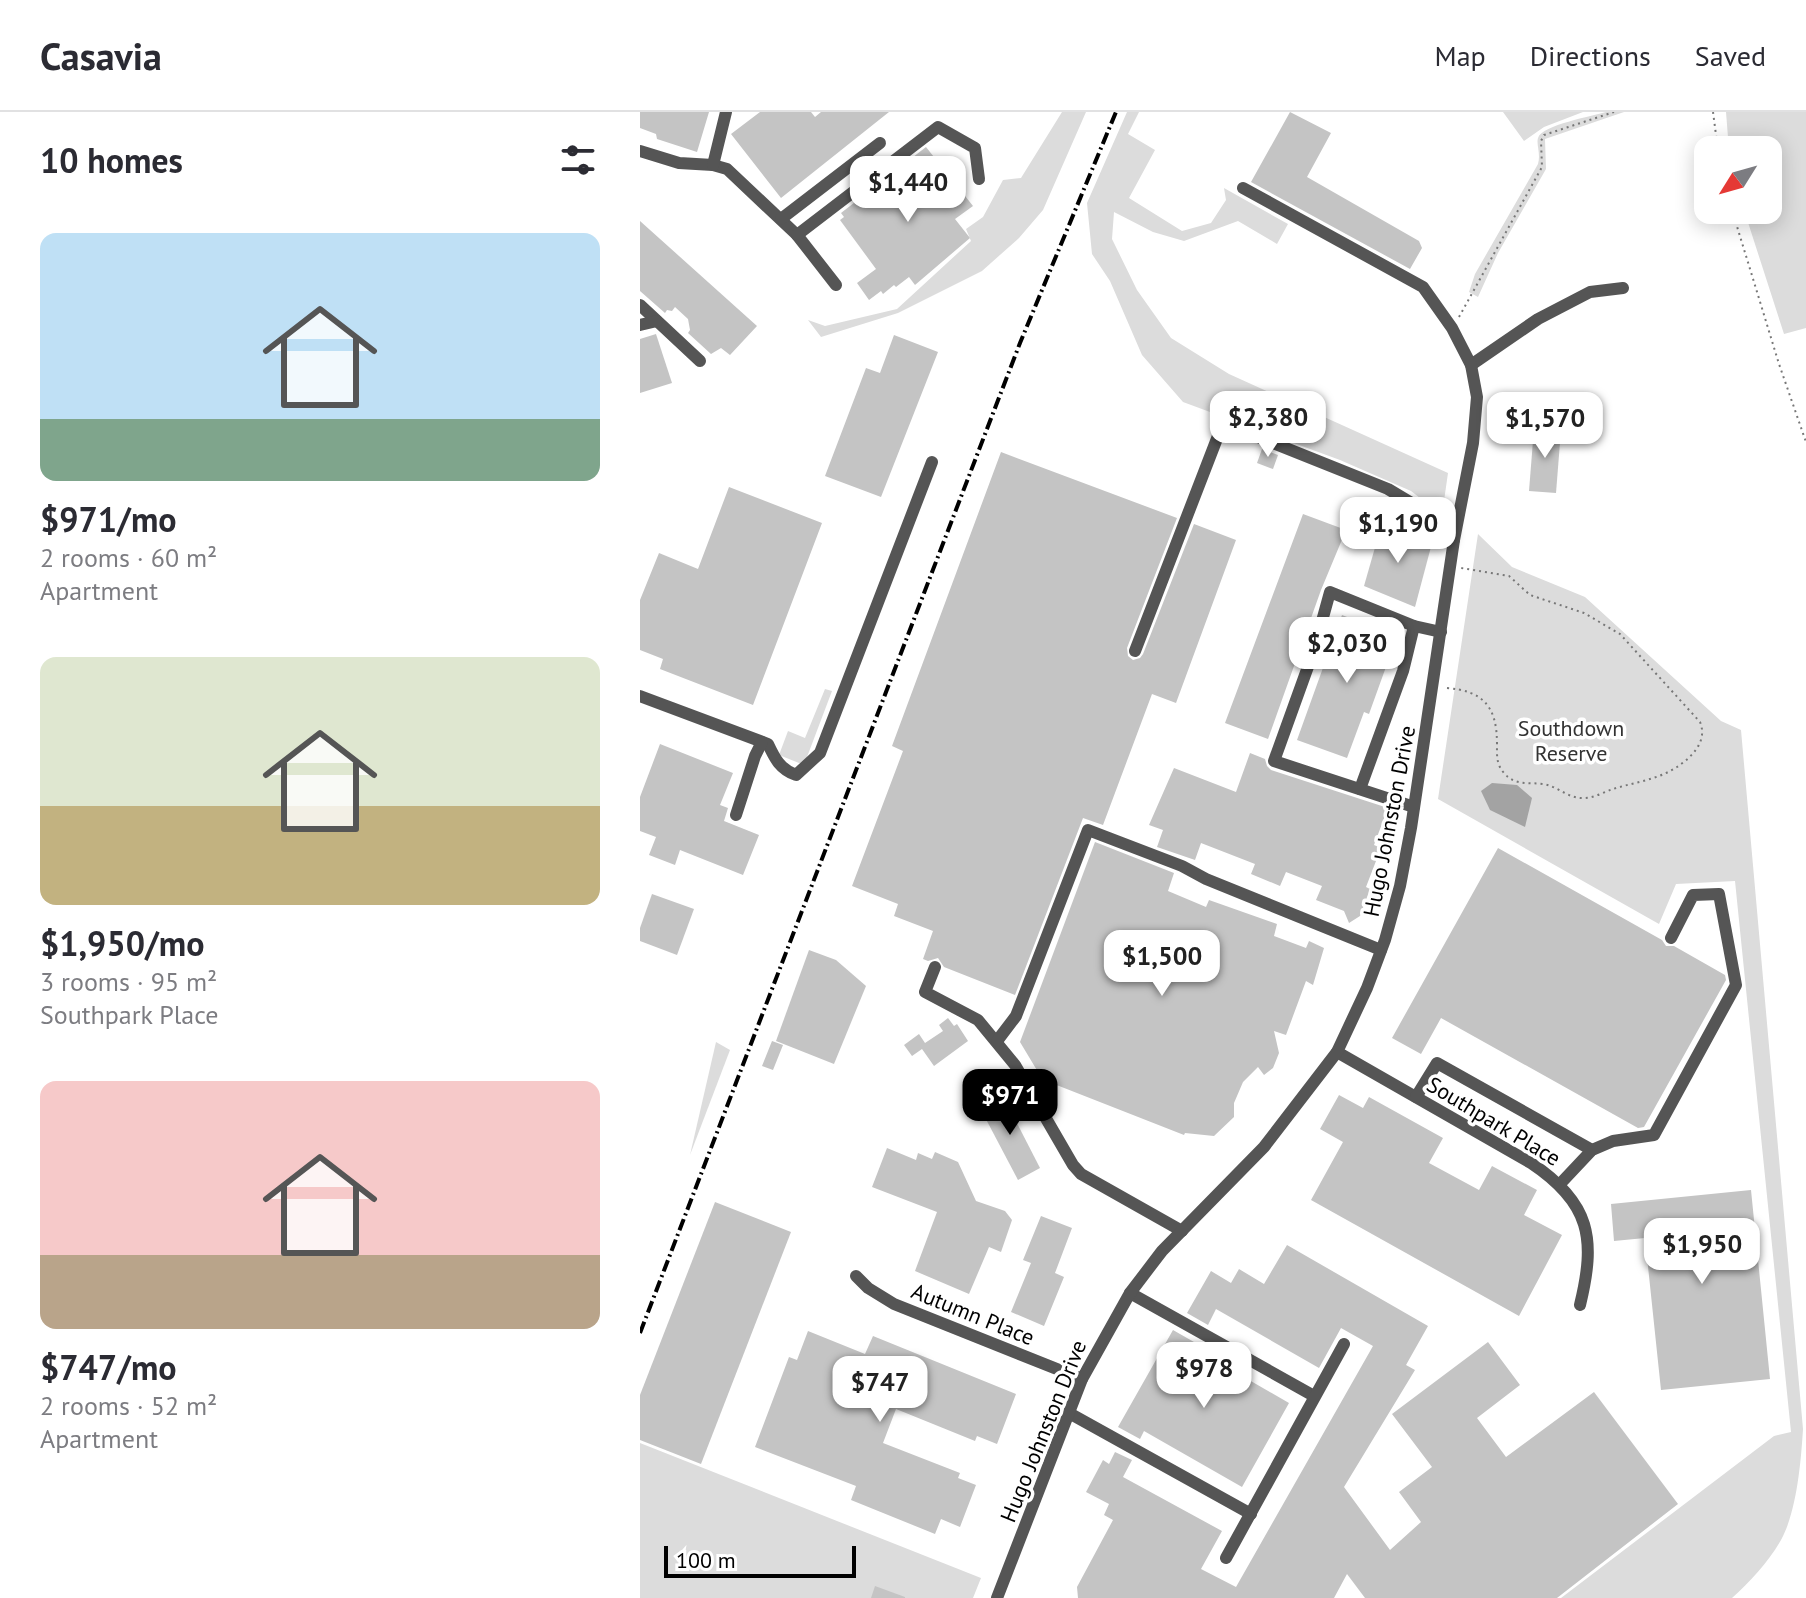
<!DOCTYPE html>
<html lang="en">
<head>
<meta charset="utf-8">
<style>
	body { margin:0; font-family:"PT Sans",sans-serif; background:#f7f7f7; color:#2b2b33; height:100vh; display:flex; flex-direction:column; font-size:30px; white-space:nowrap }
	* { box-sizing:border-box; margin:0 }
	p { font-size:26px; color:#7c7c81 }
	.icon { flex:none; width:44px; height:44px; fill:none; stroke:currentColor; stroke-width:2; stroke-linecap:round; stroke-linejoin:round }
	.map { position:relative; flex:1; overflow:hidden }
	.drawer { display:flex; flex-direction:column; background:#fff; width:640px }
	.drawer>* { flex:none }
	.needle { width:52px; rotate:233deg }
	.tools { position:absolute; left:1054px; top:24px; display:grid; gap:16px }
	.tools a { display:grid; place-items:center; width:88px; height:88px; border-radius:16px; background:#fff; box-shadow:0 4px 20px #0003; font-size:40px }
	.scale { position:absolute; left:24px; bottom:20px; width:192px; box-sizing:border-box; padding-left:8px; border:4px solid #000; border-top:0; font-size:22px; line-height:28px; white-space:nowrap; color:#000; -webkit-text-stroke:6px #fff; paint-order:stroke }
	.price { position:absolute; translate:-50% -68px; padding:0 18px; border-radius:16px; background:#fff; color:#222; font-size:26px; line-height:52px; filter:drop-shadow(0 2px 4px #0008) }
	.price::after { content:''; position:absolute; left:50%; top:48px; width:24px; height:18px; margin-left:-12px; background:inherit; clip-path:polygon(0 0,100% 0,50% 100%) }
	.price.selected { background:#000; color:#fff }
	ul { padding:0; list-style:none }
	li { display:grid; align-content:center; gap:16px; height:424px; padding:0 40px }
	li span { display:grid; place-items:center; height:248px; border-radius:16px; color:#555 }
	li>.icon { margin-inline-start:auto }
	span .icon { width:144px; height:144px; fill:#fffc; stroke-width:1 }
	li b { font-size:34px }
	h2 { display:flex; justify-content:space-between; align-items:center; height:96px; padding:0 40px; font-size:34px }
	header { display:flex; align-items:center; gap:48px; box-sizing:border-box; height:112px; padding:0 40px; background:#fff; border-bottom:2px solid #e1e1e2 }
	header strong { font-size:38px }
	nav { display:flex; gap:44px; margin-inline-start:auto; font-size:28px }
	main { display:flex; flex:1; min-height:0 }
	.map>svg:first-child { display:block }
	.green { fill:#dcdcdc }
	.water { fill:#a3a3a3 }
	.building { fill:#c4c4c4 }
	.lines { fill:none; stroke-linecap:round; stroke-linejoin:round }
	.path { stroke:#777; stroke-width:2; stroke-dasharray:2 4; stroke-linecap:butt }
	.minor { stroke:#555; stroke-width:12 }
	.rail { stroke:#000; stroke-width:4; stroke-dasharray:12 4 2 4; stroke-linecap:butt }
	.labels { text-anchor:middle; stroke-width:7; stroke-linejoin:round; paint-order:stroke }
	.park-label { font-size:22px; fill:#333; stroke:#fff }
	.street-label { font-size:22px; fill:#000; stroke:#fff }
</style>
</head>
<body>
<header>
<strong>Casavia</strong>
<nav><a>Map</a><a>Directions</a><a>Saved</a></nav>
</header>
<main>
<section class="drawer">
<h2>10 homes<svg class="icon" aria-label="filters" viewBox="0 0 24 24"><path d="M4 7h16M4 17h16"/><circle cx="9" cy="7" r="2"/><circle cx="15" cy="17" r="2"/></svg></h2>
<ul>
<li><span style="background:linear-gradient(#bfe0f5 75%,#7fa58c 0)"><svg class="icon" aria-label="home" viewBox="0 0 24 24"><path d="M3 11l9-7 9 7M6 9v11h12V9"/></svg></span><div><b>$971/mo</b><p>2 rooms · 60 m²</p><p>Apartment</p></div></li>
<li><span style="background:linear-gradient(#dfe7d0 60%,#c2b280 0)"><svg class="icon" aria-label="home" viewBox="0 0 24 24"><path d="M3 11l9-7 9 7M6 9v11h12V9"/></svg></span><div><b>$1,950/mo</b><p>3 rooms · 95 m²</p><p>Southpark Place</p></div></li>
<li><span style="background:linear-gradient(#f6c9c9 70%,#b9a48a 0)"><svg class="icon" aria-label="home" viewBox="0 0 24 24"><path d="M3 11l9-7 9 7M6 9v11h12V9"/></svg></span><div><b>$747/mo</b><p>2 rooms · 52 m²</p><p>Apartment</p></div></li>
</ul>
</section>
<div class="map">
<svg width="1166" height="1486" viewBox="0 0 1166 1486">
	<rect width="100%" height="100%" fill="#fff"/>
	<g class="green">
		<path d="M422,0h24l-43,98 -24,28 -37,33 -84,42 -77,24 -13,-17 17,6 72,-17 74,-68 -5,-12 17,-12 20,-37 18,-2z"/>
		<path d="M487,0h12l-11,22 27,16 -26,48 53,33 29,-8 15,-23 -2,-12 64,36 -11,20 -39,-23 -54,20 -31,-9 -39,-20 -2,27 25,51 34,48 58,36 219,99 -6,42 -31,-24 -71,-31 -157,-58 -41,-47 -32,-74 -18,-27 -5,-51z"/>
		<path d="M863,0h80l-39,15 -20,14z"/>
		<path d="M966,0h18l-79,27 1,30 -48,84 -20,44 -9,-5 6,-18 63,-110c3,-11 -2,-19 0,-26 4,-13 55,-22 68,-26z"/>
		<path d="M1086,0h80v216l-22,6 -40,-124h24v-60h-39z"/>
		<path d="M838,422l34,33 73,30 136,124 20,9 62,699c-2,32 -6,82 -22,111 -12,21 -31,42 -49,58h-171l213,-162 17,-4 -56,-551 -59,3 -17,40 -221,-125z"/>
		<path d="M185,577l7,2 -28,74 -25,-10 9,-24 17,7z"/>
		<path d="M76,930l14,8 -40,105z"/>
		<path d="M0,1331l341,135 -8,20h-333z"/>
	</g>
	<path class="water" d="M852,671l25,2 15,13 -7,29 -35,-17 -9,-19z"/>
	<g class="building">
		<path d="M0,0h69l-12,40 -40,-13 -1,-5 -16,-6z"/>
		<path d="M120,0h51l4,5 6,-5h68l-108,86 -50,-64z"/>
		<path d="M650,0l41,21 -24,44 112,64 3,7 -12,21 -159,-87z"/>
		<path d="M286,35l47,59 -18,13 15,19 -55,47 -6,-8 -13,10 -2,-2 -11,9 -2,-3 -12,9 -12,-17 19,-14 -36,-49 4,-3 -3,-4z"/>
		<path d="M0,109l117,105 -27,29 -9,-7 -10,6 -23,-21 2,-3 -2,-11 -13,-12 -3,4 -5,-1 -2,3 -25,-22z"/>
		<path d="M16,222l16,49 -32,10v-54z"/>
		<path d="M254,223l44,17 -57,145 -56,-21 41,-108 14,5z"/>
		<path d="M894,316l27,2 -5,63 -27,-2z"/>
		<path d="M622,337l16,6 -5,14 -16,-6z"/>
		<path d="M361,340l176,66 -50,130 1,8 5,4 7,-2 3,-4 51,-130 42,16 -60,163 -24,-9 -49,131 -20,-7 -68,177 -71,-28 -6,-9 -10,3 -5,-2 10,-28 -39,-15 4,-12 -46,-18 51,-135 -11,-5z"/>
		<path d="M89,375l93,36 -69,182 -93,-36 3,-10 -23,-9v-50l19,-47 39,16z"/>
		<path d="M663,402l43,16 -25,60 -53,149 -43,-16z"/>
		<path d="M742,411l50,20 -17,64 -51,-21z"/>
		<path d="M702,503l23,9 2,-5 29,11 -9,22 4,1 -22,61 -5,-2 -17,46 -50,-18z"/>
		<path d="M20,632l73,29 -13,32 8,3 -4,13 35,14 -16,40 -63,-25 -5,15 -26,-10 7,-18 -16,-6v-34z"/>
		<path d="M610,641l15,6 2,7 4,4 117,38 -14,37 7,3 -15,39 4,2 -10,27 -11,7 -5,-12 -28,-11 6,-14 -36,-14 -6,14 -29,-12 4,-10 -54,-21 -6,17 -38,-13 6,-17 -14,-5 25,-57 62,24z"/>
		<path d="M455,730l79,31 -6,18 38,16 3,-7 68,24 -3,12 32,12 3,-7 15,7 -11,37 -7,-4 -20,54 -12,-4 5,22 -6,15 -9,7 -6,-8 -15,15 -9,21v14l-20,19 -29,-3 -1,2 -130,-51 -7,3 -27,-45z"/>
		<path d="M858,736l164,92 4,6h8l51,29 1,5 -82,147 -6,1 -197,-110 -20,36 -29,-16z"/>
		<path d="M12,782l42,15 -17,46 -37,-14v-13z"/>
		<path d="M169,838l27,10 30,26 -32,78 -58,-23z"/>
		<path d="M308,906l6,8 3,-2 11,17 -34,25 -12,-17 -10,7 -8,-11 15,-11 6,9 18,-12 -4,-6z"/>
		<path d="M132,929l11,4 -10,25 -11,-4z"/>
		<path d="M362,982l38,74 -22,12 -39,-74z"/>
		<path d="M699,983l24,13 6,-11 74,41 -14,25 50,27 13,-24 45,24 -13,25 38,20 -43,81 -208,-116 32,-58 -23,-13z"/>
		<path d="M247,1036l29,12 2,-7 14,6 3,-7 23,10 18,39 29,10 7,9 -11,32 -12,-5 -20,47 -54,-23 22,-59 -65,-25z"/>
		<path d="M1111,1078l19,189 -109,11 -16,-152 -31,3 -3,-37z"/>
		<path d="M75,1090l76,30 -90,232 -61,-24v-45z"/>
		<path d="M401,1104l31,12 -17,45 9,4 -20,49 -33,-14 20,-49 -8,-3z"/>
		<path d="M647,1133l141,81 -22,39 9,5 -71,117 46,63 31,-28 -22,-30 33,-25 -40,-53 96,-72 32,43 -43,33 29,39 88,-65 84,112 -121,94h-192l-18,-24 -13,24h-256l-1,-11 36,-67 -9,-5 5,-11 -23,-12 17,-32 6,4 6,-12 17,8 -9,17 99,54 -21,38 35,18 137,-241 -32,-18 -22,40 -103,-59 -8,16 -21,-12 24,-42 20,12 8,-14 25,15z"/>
		<path d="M533,1218l21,12 -2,5 97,56 -47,84 -98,-56 -4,8 -22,-12z"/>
		<path d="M168,1219l57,23 8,-18 143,58 -19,50 -20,-8 -2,5 -79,-32 -13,34 77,30 -2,5 18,7 -16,42 -19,-8 -6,15 -84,-34 5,-14 -101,-39 34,-90 8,3z"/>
		<path d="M235,1474l30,11v1h-34z"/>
	</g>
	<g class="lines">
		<g class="path">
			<path d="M1073,0l5,38"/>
			<path d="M1092,98l47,154 27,78"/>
			<path d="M819,205l83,-150 -1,-26 3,-6 70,-23"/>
			<path d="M807,576c36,3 50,18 50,56 0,11 -1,20 7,29 11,13 24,9 39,11 15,2 25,15 41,14 10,0 20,-6 29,-9 22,-7 44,-9 64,-22 15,-10 31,-26 23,-45l-80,-88 -36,-21 -54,-18 -21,-19 -48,-8"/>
		</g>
		<g class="minor">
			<path d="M0,39l39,12 34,2 14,4 70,66 39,50"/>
			<path d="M73,53l13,-53"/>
			<path d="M141,107l99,-76"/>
			<path d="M157,123l141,-108 37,21 4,31"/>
			<path d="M0,193l60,56"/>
			<path d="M0,213l17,-4"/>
			<path d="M831,253l67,-46 52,-27 33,-4"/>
			<path d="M495,539l88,-228 165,66 35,21 31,30"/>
			<path d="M0,584l128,48c7,15 12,25 28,31l24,-22 112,-291"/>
			<path d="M720,677l43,-118 11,-45"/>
			<path d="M774,695l-140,-46 40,-111 16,-58 84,34 27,6"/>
			<path d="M96,703l19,-59 7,-14"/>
			<path d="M295,855l-10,25 53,28 37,45 58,100 8,9 101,57"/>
			<path d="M357,929l19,-25 72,-186 94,36 24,13 175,71"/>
			<path d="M697,940l194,111c60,40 65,76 49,142"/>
			<path d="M776,985l21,-34 155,87"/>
			<path d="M920,1072l32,-34 21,-9 41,-6 82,-150 -17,-91 -26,1 -22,43"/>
			<path d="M216,1164l12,12 26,16 188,75"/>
			<path d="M490,1181l184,103"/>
			<path d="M429,1301l182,101"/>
			<path d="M586,1446l118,-214"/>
			<path d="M357,1486l85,-219 48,-86 32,-42 102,-104 73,-95 30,-64 18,-48 15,-54 11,-58 43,-288 19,-97 4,-46 -6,-32 -19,-37 -29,-41 -180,-99"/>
		</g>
		<path class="rail" d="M0,1221l380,-990 96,-231"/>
	</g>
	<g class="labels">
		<g class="park-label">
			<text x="931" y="624">Southdown<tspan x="931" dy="25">Reserve</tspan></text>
		</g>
		<g class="street-label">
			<text transform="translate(749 709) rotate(-79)" y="8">Hugo Johnston Drive</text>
			<text transform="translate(854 1009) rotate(31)" y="8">Southpark Place</text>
			<text transform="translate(333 1202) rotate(22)" y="8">Autumn Place</text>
			<text transform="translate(403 1319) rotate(-68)" y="8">Hugo Johnston Drive</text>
		</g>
	</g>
</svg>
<div class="tools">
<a><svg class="needle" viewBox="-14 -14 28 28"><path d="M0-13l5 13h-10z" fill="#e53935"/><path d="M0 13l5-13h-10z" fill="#7c7c81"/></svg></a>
</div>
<div class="scale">100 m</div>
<b class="price" style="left:268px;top:112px">$1,440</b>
<b class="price" style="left:628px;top:347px">$2,380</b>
<b class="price" style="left:905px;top:348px">$1,570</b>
<b class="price" style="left:758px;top:453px">$1,190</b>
<b class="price" style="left:707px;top:573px">$2,030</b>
<b class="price" style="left:522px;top:886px">$1,500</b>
<b class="price selected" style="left:370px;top:1025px">$971</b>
<b class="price" style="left:1062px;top:1174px">$1,950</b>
<b class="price" style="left:564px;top:1298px">$978</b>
<b class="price" style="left:240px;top:1312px">$747</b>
</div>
</main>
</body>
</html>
